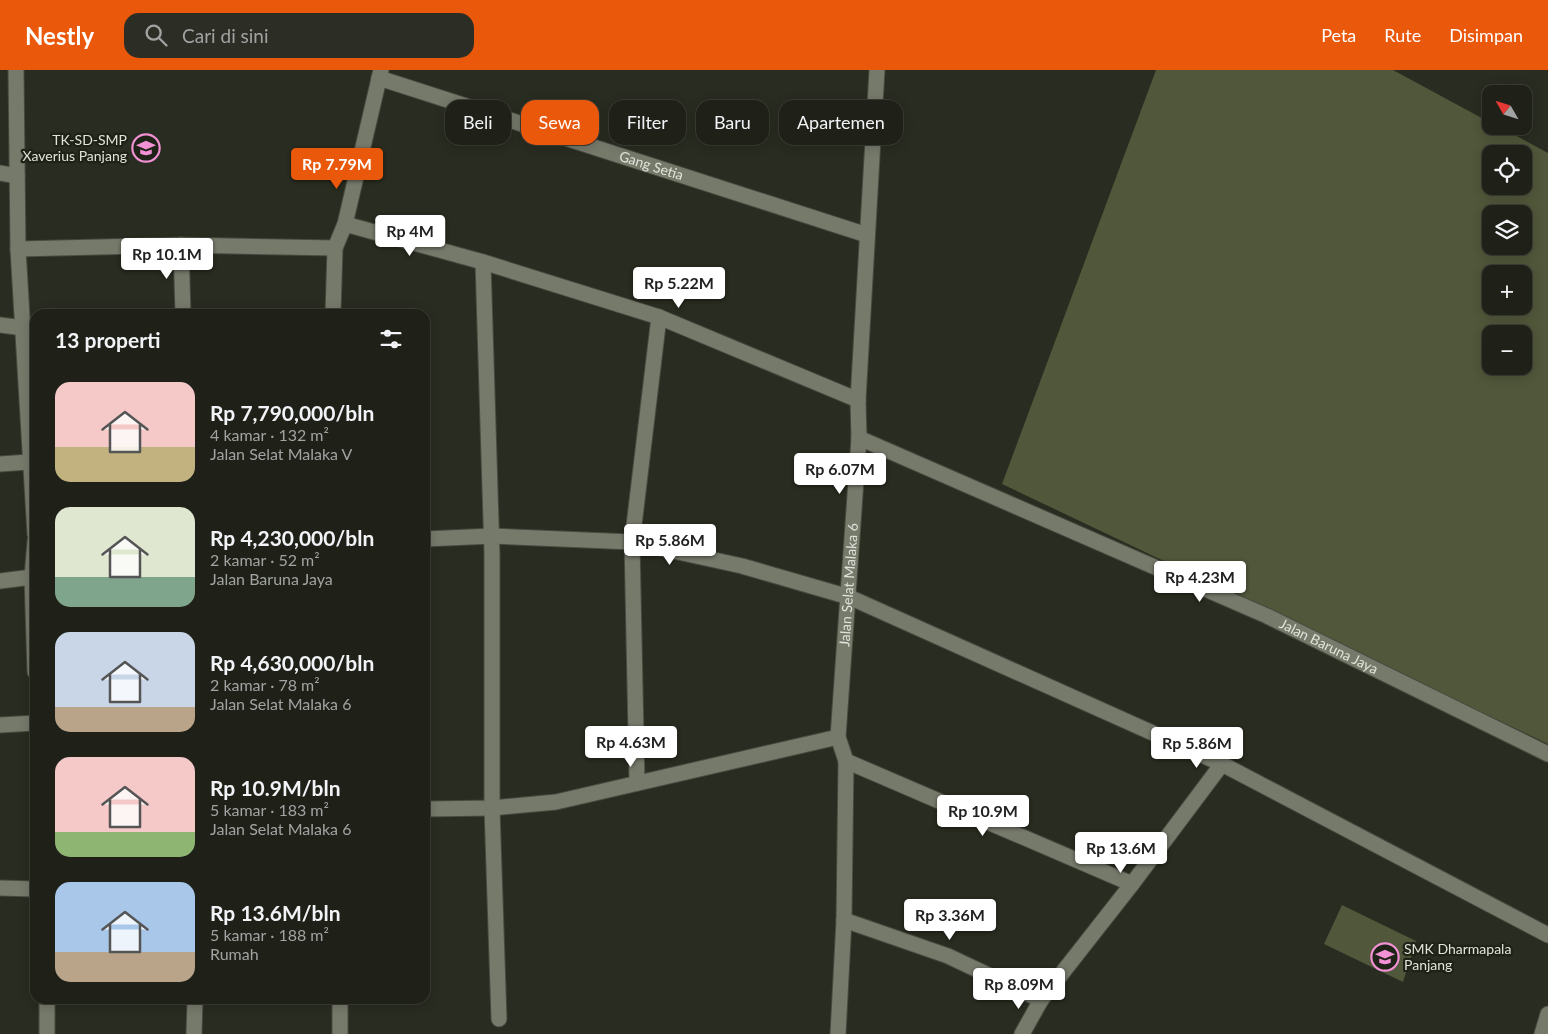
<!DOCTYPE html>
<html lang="id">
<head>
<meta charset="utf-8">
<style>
	body { margin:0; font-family:Lato,sans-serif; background:#2c2e25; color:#f1f3f6; height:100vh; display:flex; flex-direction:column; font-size:19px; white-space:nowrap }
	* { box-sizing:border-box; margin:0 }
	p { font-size:16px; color:#a1a3a2 }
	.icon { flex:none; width:28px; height:28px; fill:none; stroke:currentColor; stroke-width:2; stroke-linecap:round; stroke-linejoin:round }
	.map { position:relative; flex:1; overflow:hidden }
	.drawer { position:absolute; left:30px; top:239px; width:400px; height:695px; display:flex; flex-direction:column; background:#1f2118; border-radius:15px; box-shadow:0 2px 12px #0003,0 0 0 1px #3c3e37 }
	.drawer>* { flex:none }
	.top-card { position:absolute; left:445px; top:30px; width:475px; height:45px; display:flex; gap:10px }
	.needle { width:32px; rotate:309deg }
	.buttons { position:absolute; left:1482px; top:15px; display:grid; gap:10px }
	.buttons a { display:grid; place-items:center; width:50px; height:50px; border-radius:10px; background:#1f2118; box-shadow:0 2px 12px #0003,0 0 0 1px #3c3e37; font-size:25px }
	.price { position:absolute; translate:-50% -42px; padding:0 11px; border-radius:5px; background:#fff; color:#222; font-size:16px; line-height:32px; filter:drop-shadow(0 1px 2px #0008) }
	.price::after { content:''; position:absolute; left:50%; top:30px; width:15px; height:11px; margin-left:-8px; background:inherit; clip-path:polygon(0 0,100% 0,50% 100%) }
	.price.on { background:#ea580c; color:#fff }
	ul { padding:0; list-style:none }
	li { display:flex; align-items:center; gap:15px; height:125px; padding:0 25px }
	li span { display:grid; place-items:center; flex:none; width:140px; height:100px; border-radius:15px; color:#555 }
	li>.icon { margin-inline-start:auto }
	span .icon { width:60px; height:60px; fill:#fffc; stroke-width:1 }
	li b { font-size:21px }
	h2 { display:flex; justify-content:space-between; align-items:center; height:60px; padding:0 25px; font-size:21px }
	.tag { padding:0 18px; border-radius:15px; background:#1f2118; box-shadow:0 2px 12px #0003,0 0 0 1px #3c3e37; font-size:18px; line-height:45px }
	.tag.on { background:#ea580c; color:#fff }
	header { display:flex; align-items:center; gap:30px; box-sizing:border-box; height:70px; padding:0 25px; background:#ea580c; color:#fff }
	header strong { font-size:24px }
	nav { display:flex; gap:28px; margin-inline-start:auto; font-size:18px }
	.search { width:350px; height:45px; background:#2c2e25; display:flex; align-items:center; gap:12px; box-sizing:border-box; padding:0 18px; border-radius:15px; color:#a1a3a2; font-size:19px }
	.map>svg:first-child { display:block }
	.green { fill:#51573a; fill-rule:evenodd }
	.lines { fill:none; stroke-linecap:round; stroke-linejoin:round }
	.minor-casing { stroke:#484a40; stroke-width:17 }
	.minor { stroke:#767a6b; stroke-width:15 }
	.labels { text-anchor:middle; stroke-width:4.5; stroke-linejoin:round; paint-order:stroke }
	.poi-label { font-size:14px; fill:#e1e3db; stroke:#1f2216; text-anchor:end }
	.street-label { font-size:14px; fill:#e1e3db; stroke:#1f2216 }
</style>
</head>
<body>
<header>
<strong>Nestly</strong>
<div class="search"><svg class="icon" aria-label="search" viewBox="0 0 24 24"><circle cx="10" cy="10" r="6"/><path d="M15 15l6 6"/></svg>Cari di sini</div>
<nav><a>Peta</a><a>Rute</a><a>Disimpan</a></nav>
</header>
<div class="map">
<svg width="1548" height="964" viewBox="0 0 1548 964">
	<rect width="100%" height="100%" fill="#292c20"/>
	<g class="green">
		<path d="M1156,0h237l98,53v3h7l50,27v591l-546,-260zM1491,84h33v32h-33zM1491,144h33v32h-33zM1491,204h33v32h-33zM1491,264h33v32h-33z"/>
		<path d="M1342,835l74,36 -13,41 -79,-38z"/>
	</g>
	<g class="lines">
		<g class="minor-casing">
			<g id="minor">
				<path d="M16,0l2,179 17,286"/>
				<path id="s1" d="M379,8l488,157"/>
				<path d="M0,103l17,3"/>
				<path d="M345,154l138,38 176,55 199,83"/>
				<path d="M181,175l2,69"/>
				<path d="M18,179l163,-4 154,3"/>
				<path d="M483,192l9,292v254l7,211"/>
				<path d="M333,244l2,-66 10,-24 36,-154"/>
				<path d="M0,255l24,3"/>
				<path id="s2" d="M859,368l408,178 281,138"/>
				<path d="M0,394l29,-2"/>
				<path d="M425,469l67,-3 140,6 110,24 107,31 373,167 326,171"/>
				<path d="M35,471l-3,36 3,95"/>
				<path d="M0,511l32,-4"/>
				<path d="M0,655l35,-2"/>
				<path d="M846,691l286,123"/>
				<path d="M637,713l-5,-241 27,-225"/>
				<path d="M425,739l67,-1 64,-6 282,-65"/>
				<path d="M0,818l35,1"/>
				<path d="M844,850l104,36 93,44"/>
				<path d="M47,929v35"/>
				<path d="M194,964l1,-35"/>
				<path d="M340,964v-35"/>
				<path id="s3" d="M838,964l6,-114 2,-159 -8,-24 21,-299 -1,-38 19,-330"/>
				<path d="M1022,964l19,-34 91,-116 90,-120"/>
				<path d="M1542,964l6,-20"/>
			</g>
		</g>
		<use href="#minor" class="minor"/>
	</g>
	<defs>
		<g id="school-ring" transform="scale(1.4375)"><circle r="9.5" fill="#1f2216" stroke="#f391d5" stroke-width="1.5"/><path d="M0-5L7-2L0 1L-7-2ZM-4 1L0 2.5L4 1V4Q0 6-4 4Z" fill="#f391d5"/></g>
	</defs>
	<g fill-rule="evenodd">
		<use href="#school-ring" x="146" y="78"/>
		<use href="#school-ring" x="1385" y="887"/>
	</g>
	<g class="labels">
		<g class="poi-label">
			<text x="127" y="75">TK-SD-SMP<tspan x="127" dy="16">Xaverius Panjang</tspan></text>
			<text x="1404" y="884" text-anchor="start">SMK Dharmapala<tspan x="1404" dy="16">Panjang</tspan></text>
		</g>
		<g class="street-label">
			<text dy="5" stroke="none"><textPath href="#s1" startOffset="286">Gang Setia</textPath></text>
			<text dy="5" stroke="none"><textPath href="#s3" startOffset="451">Jalan Selat Malaka 6</textPath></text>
			<text dy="5" stroke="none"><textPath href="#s2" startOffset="514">Jalan Baruna Jaya</textPath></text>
		</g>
	</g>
</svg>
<div class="buttons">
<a><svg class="needle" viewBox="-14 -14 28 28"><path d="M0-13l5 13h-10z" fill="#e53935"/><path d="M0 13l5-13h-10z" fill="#a1a3a2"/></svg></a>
<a><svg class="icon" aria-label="locate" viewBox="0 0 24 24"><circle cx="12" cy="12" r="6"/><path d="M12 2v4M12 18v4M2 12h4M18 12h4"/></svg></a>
<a><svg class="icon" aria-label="layers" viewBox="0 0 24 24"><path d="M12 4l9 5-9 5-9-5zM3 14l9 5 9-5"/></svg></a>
<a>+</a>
<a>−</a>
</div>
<b class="price on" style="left:337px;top:120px">Rp 7.79M</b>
<b class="price" style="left:410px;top:187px">Rp 4M</b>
<b class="price" style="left:167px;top:210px">Rp 10.1M</b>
<b class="price" style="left:679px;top:239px">Rp 5.22M</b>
<b class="price" style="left:840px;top:425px">Rp 6.07M</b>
<b class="price" style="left:670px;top:496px">Rp 5.86M</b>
<b class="price" style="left:1200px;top:533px">Rp 4.23M</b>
<b class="price" style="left:631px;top:698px">Rp 4.63M</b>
<b class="price" style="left:1197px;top:699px">Rp 5.86M</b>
<b class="price" style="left:983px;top:767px">Rp 10.9M</b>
<b class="price" style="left:1121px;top:804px">Rp 13.6M</b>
<b class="price" style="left:950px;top:871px">Rp 3.36M</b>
<b class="price" style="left:1019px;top:940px">Rp 8.09M</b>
<div class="top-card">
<a class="tag">Beli</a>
<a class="tag on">Sewa</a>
<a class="tag">Filter</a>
<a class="tag">Baru</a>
<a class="tag">Apartemen</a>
</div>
<section class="drawer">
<h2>13 properti<svg class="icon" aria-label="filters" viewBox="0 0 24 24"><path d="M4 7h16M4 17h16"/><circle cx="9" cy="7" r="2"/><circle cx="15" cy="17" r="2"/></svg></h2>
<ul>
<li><span style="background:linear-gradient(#f6c9c9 65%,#c2b280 0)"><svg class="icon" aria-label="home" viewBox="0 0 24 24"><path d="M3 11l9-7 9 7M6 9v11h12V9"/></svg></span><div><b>Rp 7,790,000/bln</b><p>4 kamar · 132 m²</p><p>Jalan Selat Malaka V</p></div></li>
<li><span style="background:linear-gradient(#dfe7d0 70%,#7fa58c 0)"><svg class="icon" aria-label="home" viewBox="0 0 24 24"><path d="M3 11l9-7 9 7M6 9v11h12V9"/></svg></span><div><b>Rp 4,230,000/bln</b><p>2 kamar · 52 m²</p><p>Jalan Baruna Jaya</p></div></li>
<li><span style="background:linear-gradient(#c9d6e8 75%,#b9a48a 0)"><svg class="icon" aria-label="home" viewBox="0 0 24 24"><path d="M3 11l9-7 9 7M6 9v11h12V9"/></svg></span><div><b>Rp 4,630,000/bln</b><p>2 kamar · 78 m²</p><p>Jalan Selat Malaka 6</p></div></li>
<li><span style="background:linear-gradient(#f6c9c9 75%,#8fb573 0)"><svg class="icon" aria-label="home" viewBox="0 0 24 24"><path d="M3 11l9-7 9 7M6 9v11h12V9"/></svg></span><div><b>Rp 10.9M/bln</b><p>5 kamar · 183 m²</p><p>Jalan Selat Malaka 6</p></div></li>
<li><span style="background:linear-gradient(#a9c7e8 70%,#b9a48a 0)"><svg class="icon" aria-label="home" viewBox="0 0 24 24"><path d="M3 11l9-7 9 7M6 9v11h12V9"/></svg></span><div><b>Rp 13.6M/bln</b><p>5 kamar · 188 m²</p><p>Rumah</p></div></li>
</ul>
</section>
</div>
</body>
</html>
